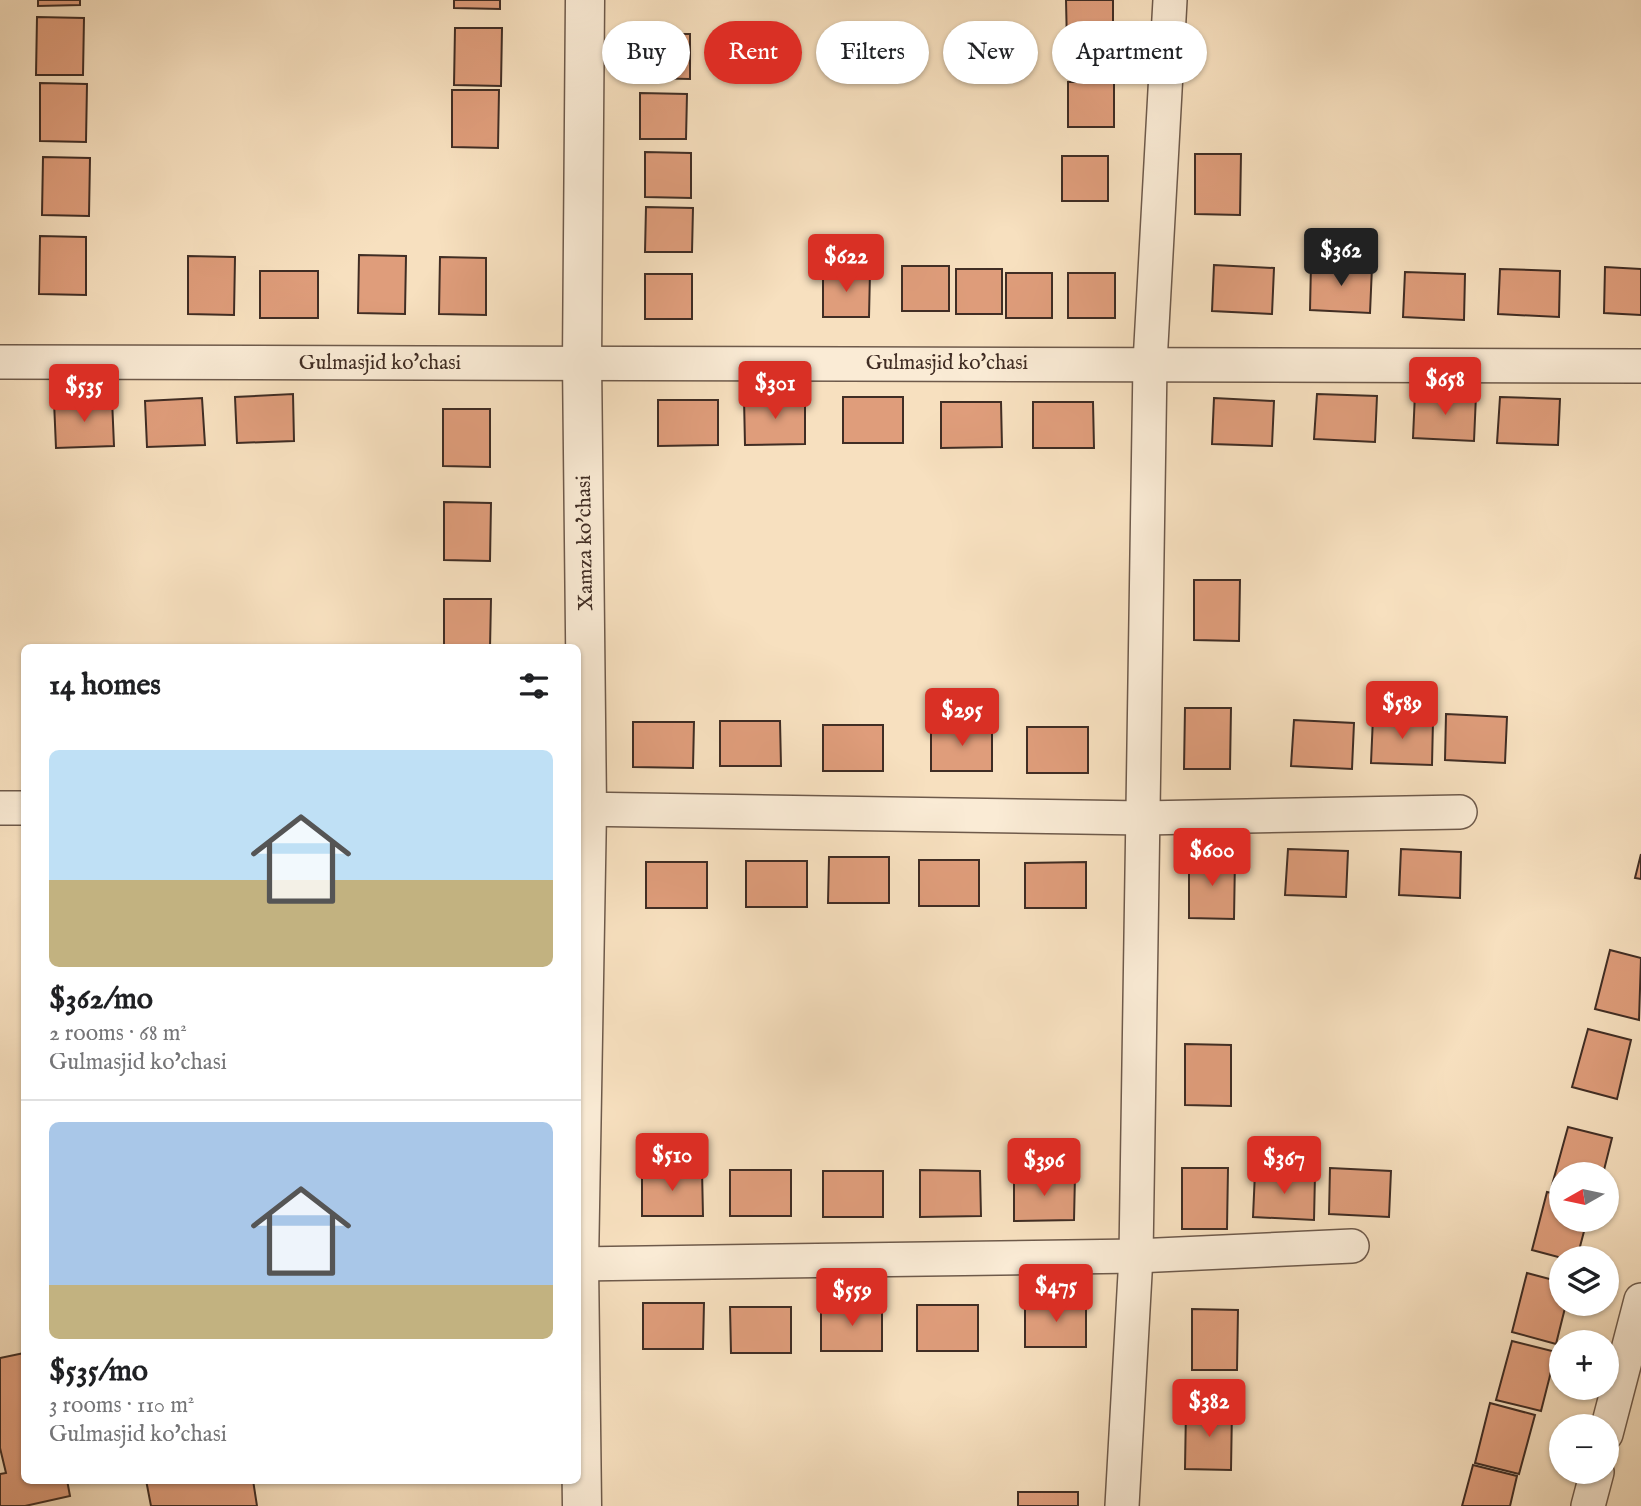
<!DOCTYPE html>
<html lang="en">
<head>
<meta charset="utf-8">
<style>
	body { margin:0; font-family:"IM FELL English",serif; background:#f6f6f6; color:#202124; height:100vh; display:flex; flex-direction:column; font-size:26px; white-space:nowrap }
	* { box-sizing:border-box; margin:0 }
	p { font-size:23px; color:#757577 }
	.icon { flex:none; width:38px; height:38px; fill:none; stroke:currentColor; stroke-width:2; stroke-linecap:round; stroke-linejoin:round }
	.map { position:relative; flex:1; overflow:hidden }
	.panel { position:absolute; left:21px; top:644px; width:560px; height:840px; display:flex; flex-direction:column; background:#fff; border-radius:10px; box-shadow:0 2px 5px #0004 }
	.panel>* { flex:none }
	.hud { position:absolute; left:602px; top:21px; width:665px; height:63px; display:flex; gap:14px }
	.needle { width:46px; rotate:261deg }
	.controls { position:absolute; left:1549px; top:1162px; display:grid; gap:14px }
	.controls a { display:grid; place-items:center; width:70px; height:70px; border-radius:50%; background:#fff; box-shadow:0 2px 5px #0004; font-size:35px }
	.price { position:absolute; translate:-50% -60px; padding:0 16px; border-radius:7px; background:#d93025; color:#fff; font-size:23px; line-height:46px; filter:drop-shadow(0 2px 4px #0008) }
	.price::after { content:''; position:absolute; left:50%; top:42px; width:21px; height:16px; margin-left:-10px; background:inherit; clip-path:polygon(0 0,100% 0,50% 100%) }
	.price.on { background:#222; color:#fff }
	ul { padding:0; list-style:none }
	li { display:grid; align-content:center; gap:14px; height:371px; padding:0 28px }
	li+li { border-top:2px solid #e0e0e0 }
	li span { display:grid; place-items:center; height:217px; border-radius:10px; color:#555 }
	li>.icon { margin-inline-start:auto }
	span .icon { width:126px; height:126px; fill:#fffc; stroke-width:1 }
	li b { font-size:30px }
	h2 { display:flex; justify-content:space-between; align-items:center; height:84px; padding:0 28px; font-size:30px }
	.pill { padding:0 24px; border-radius:32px; background:#fff; box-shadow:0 2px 5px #0004; font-size:24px; line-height:63px }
	.pill.on { background:#d93025; color:#fff }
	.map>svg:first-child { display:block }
	.building { fill:#df9d7b; stroke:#402d24; stroke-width:2 }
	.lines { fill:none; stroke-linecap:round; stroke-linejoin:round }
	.minor-casing { stroke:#6e5a4b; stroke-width:36 }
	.tertiary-casing { stroke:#6e5a4b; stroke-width:41 }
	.minor { stroke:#faebd5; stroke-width:33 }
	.tertiary { stroke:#faebd5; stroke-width:38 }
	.labels { text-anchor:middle; stroke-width:5; stroke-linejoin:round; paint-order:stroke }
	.street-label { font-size:21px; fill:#402d24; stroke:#faebd5 }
</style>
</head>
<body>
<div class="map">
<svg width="1641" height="1506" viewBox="0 0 1641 1506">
	<rect width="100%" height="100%" fill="#f7e0bf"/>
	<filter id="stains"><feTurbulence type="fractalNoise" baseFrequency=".00286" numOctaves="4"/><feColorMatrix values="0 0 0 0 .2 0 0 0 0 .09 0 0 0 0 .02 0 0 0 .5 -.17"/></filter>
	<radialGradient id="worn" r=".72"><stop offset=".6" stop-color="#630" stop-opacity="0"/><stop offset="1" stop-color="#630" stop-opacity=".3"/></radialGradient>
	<g class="building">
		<path d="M38,0h42v5l-42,1z"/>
		<path d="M454,0h46v9l-46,-1z"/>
		<path d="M1066,0h47v45h-46z"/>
		<path d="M37,17l47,1 -1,57h-47z"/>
		<path d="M455,28h47l-1,58 -47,-1z"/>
		<path d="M643,34h47v45l-47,-1z"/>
		<rect x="1068" y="82" width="46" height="45"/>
		<path d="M40,83l47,1 -1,58 -46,-1z"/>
		<path d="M452,90h47l-1,58 -46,-1z"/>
		<path d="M640,93l47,1 -1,45h-46z"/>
		<path d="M645,152l46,1v45l-46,-1z"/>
		<path d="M1195,154h46l-1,61 -45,-1z"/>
		<rect x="1062" y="156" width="46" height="45"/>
		<path d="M43,157l47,1 -1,58 -47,-1z"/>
		<path d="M646,207l47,1 -1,44h-47z"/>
		<path d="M40,236l46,1v58l-47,-1z"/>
		<path d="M359,255l47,1 -1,58 -47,-1z"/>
		<path d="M188,256l47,1 -1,58 -46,-1z"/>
		<path d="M440,257l46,1v57l-47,-1z"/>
		<path d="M1311,264l61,3 -2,46 -60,-3z"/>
		<path d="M1214,265l60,3 -2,46 -60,-3z"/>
		<rect x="902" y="266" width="47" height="45"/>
		<path d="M1605,267l36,2v46l-37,-2z"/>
		<rect x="956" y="269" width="46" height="45"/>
		<path d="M1500,269l60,2 -1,46 -61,-3z"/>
		<rect x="260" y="271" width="58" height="47"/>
		<path d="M823,272h47l-1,45h-46z"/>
		<path d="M1405,272l60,2 -1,46 -61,-3z"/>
		<rect x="1006" y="273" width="46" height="45"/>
		<rect x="1068" y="273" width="47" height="45"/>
		<rect x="645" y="274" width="47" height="45"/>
		<path d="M1415,393l61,2 -2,46 -61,-3z"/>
		<path d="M293,394l1,47 -57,2 -2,-46z"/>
		<path d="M1317,394l60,2 -2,46 -61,-3z"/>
		<rect x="843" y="397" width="60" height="46"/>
		<path d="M1500,397l60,2 -2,46 -61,-2z"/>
		<path d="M202,398l3,47 -58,2 -2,-46z"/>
		<path d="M744,398l61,1v45l-60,1z"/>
		<path d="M1214,398l60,3 -2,45 -60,-2z"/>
		<path d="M112,399l2,47 -58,2 -2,-47z"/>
		<path d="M658,400h60v45l-60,1z"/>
		<path d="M941,402h60l1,45 -61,1z"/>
		<path d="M1033,402h60l1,46h-61z"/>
		<path d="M443,409h47v58l-47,-1z"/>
		<path d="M444,502l47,1 -1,58 -46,-1z"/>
		<path d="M1194,580h46l-1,61 -45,-1z"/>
		<path d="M444,599h47l-1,49h-46z"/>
		<path d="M1185,708h46l-1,61h-46z"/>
		<path d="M1446,714l61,3 -2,46 -60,-3z"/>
		<path d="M1373,717l60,3 -1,45 -61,-2z"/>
		<path d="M1294,720l60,3 -2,46 -61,-3z"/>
		<path d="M720,721h60l1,45h-61z"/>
		<path d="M633,722h61l-1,46 -60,-1z"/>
		<rect x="823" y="725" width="60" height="46"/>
		<rect x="931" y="725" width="61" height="46"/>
		<rect x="1027" y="727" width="61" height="46"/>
		<path d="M1288,849l60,2 -2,46 -61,-2z"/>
		<path d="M1401,849l60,3 -1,46 -61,-3z"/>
		<path d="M1641,854v25l-6,-1z"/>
		<path d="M829,857h60v46h-61z"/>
		<path d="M1189,857l46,1 -1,61 -45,-1z"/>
		<rect x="919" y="860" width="60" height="46"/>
		<rect x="746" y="861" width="61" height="46"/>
		<rect x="646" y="862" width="61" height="46"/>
		<path d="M1086,862v46h-61v-45z"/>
		<path d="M1610,950l31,8 -2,62 -44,-11z"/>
		<path d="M1588,1029l43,11 -14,59 -45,-12z"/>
		<path d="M1185,1044l46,1v61l-46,-1z"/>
		<path d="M1568,1127l44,11 -9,36h-42v14l-9,-3z"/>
		<path d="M1182,1168h46l-1,61h-45z"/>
		<path d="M1330,1168l61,3 -2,46 -60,-3z"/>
		<path d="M642,1170h60l1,46h-61z"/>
		<rect x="730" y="1170" width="61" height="46"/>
		<path d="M920,1170l60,1 1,45 -61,1z"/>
		<rect x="823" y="1171" width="60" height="46"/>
		<path d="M1255,1172l60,2 -1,46 -61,-3z"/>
		<path d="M1014,1175h61l-1,45 -60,1z"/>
		<path d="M1547,1192l14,3v25h26l-10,38h-15l-30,-8z"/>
		<path d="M1527,1273l34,9v22h5l-10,40 -44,-12z"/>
		<rect x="1025" y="1301" width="61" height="46"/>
		<path d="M643,1303h61l-1,46h-60z"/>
		<rect x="821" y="1305" width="61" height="46"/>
		<rect x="917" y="1305" width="61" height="46"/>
		<path d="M730,1307h61v46h-60z"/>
		<path d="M1192,1309l46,1 -1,60h-45z"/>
		<path d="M1512,1341l44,11 -15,59 -45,-11z"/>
		<path d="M24,1353v127h43l3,16 -45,10h-25v-32l6,-1 -6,-25v-90z"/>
		<path d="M1490,1403l45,12 -16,59 -44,-11z"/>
		<path d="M1186,1408l46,1 -1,61 -46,-1z"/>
		<path d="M1473,1465l44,11 -7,30h-48z"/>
		<path d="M146,1480h107l4,26h-106z"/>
		<rect x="1018" y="1492" width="60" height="14"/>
	</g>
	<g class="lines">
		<g class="minor-casing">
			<g id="minor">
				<path d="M0,362l1641,4"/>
				<path d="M0,808h24"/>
				<path d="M578,809l565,9 317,-6"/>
				<path d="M578,1264l558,-8 216,-10"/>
				<path d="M1606,1434l35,-134"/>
				<path d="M1122,1506l14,-250 14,-893 20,-363"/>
				<path d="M1588,1506l9,-34"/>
			</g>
		</g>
		<g class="tertiary-casing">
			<path id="tertiary" d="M582,1506l-3,-242 8,-455 -5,-448 3,-361"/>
		</g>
		<use href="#minor" class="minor"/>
		<use href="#tertiary" class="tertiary"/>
	</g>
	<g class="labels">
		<g class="street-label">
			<text x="380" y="369">Gulmasjid ko'chasi</text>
			<text x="947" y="369">Gulmasjid ko'chasi</text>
			<text transform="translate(584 543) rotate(-91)" y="7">Xamza ko'chasi</text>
		</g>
	</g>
	<rect width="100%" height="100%" filter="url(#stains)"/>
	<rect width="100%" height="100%" fill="url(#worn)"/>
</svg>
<div class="controls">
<a><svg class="needle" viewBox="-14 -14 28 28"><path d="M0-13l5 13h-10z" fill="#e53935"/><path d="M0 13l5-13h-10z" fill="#757577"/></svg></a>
<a><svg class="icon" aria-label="layers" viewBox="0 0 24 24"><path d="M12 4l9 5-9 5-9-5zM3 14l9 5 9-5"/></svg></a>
<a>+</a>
<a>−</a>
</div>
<b class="price on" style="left:1341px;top:288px">$362</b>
<b class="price" style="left:846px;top:294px">$622</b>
<b class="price" style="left:1445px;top:417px">$658</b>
<b class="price" style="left:775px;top:421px">$301</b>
<b class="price" style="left:84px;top:424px">$535</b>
<b class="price" style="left:1402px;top:741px">$589</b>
<b class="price" style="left:962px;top:748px">$295</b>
<b class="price" style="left:1212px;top:888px">$600</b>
<b class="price" style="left:672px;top:1193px">$510</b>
<b class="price" style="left:1284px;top:1196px">$367</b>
<b class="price" style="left:1044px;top:1198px">$396</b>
<b class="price" style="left:1056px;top:1324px">$475</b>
<b class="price" style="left:852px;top:1328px">$559</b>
<b class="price" style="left:1209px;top:1439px">$382</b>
<div class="hud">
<a class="pill">Buy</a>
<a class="pill on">Rent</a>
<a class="pill">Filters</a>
<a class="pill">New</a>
<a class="pill">Apartment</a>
</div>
<section class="panel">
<h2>14 homes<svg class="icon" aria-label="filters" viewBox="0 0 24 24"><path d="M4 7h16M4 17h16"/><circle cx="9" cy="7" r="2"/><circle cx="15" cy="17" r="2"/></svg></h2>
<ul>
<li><span style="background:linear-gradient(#bfe0f5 60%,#c2b280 0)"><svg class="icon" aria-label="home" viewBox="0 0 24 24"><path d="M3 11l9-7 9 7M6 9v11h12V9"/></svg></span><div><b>$362/mo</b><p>2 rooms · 68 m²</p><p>Gulmasjid ko'chasi</p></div></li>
<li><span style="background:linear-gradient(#a9c7e8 75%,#c2b280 0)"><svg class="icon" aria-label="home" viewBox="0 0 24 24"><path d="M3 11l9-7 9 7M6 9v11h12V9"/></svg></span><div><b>$535/mo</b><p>3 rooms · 110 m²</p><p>Gulmasjid ko'chasi</p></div></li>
</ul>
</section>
</div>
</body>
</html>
